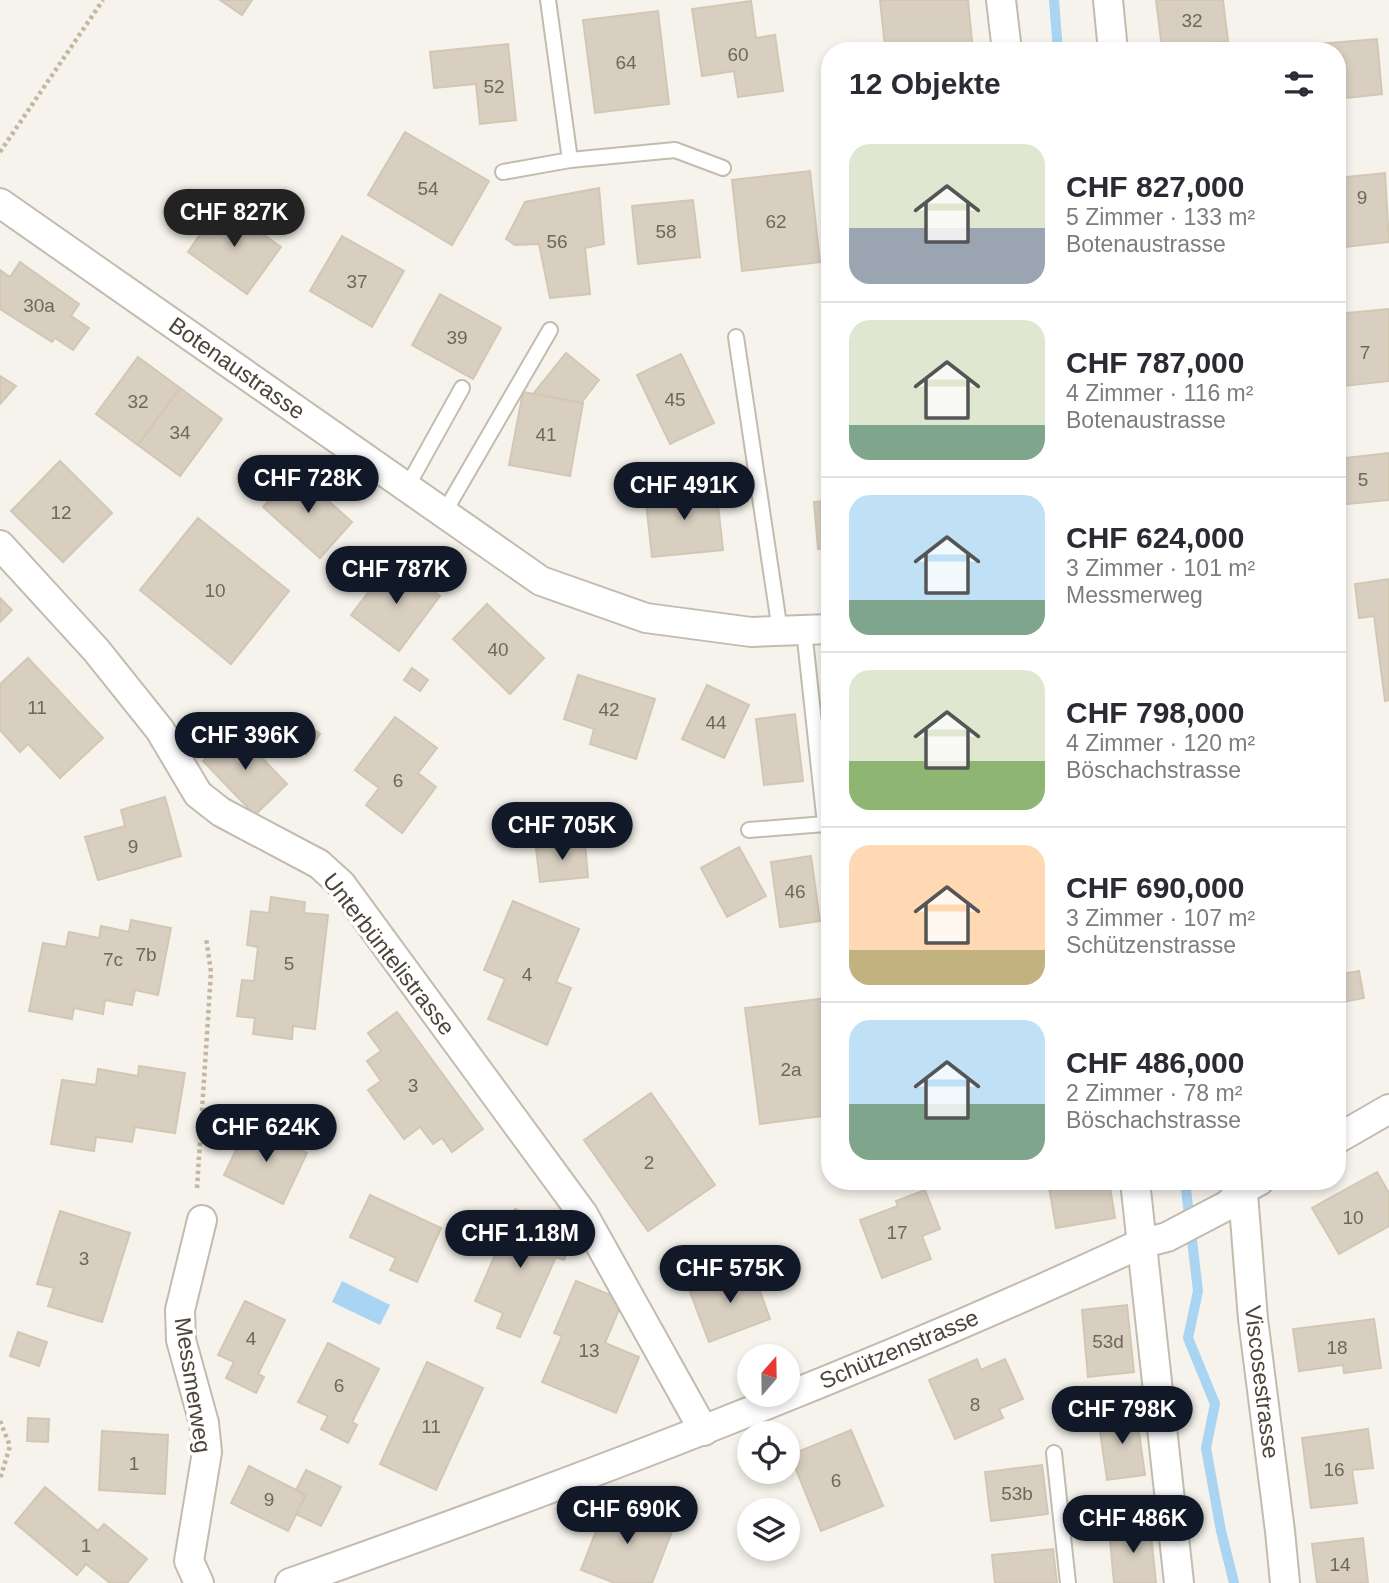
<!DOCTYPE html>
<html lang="de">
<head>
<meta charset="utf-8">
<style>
	body { margin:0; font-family:Arial,sans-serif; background:#f7f7f7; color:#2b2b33; height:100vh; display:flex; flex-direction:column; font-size:26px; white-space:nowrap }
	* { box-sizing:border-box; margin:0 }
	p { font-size:23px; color:#7c7c81 }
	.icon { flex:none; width:38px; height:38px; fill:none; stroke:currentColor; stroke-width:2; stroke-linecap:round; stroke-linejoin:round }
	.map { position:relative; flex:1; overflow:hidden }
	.side { position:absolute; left:821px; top:42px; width:525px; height:1148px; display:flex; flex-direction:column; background:#fff; border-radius:28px; box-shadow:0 4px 10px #0003 }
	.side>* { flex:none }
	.needle { width:46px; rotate:20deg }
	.controls { position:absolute; left:737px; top:1344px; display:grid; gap:14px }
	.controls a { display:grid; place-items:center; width:63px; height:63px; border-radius:50%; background:#fff; box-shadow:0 4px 10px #0003; font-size:35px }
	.price { position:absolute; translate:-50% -60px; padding:0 16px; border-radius:24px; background:#111827; color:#fff; font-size:23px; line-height:46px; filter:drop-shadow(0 2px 4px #0008) }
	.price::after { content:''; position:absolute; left:50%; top:42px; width:21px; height:16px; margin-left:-10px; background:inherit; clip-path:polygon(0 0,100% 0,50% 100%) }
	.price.on { background:#222; color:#fff }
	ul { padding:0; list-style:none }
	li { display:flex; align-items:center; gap:21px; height:175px; padding:0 28px }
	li+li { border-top:2px solid #e1e1e2 }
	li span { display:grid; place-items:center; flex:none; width:196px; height:140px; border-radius:21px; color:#555 }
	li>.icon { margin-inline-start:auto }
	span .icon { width:84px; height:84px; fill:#fffc; stroke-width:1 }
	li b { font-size:30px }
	h2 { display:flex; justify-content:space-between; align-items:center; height:84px; padding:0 28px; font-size:30px }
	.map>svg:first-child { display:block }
	.water { fill:#a9d4f2 }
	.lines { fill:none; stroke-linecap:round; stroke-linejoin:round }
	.stream { stroke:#a9d4f2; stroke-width:10 }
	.building { fill:#d8cfc1; stroke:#d3c7b4; stroke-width:2 }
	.service-casing { stroke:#c2bbae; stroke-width:18 }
	.minor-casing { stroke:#c2bbae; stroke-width:32 }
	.path { stroke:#c4b79f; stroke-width:4.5; stroke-dasharray:3.5 3.5; stroke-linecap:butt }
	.service { stroke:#fff; stroke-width:14 }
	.minor { stroke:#fff; stroke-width:28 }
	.labels { text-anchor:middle; stroke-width:7; stroke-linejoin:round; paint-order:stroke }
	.number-label { font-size:19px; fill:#6e675b }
	.street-label { font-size:23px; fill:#4b4439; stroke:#fff }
</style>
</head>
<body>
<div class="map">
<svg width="1389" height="1583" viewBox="0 0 1389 1583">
	<rect width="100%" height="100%" fill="#f6f3ec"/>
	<path class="water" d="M342,1281l48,24 -10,20 -48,-23z"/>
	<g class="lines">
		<g class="stream">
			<path d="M1054,0l4,51"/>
			<path d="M1185,1181l13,110 -10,47 27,66 -9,44 15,83 13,52"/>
		</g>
	</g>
	<g class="building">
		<path d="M220,0h32l-10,15z"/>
		<path d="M880,0h88l5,51h-51l-1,-8 -36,4z"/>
		<path d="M1156,0h67l5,41 -66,8z"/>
		<path d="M751,1l5,37 19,-3 8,56 -45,6 -4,-26 -32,5 -10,-67z"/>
		<path d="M658,11l11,93 -74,9 -12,-93z"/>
		<path d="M1377,39l5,55 -45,5v-48h-19v-7z"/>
		<path d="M508,44l8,76 -36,4 -4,-40 -42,4 -4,-36z"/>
		<path d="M405,132l84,49 -37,64 -84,-50z"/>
		<path d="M810,171l10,91 -78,9 -10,-91z"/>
		<path d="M1385,173l4,69 -52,6v-70z"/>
		<path d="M599,188l5,56 -19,4 5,46 -40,4 -11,-54 -24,1 -9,-6 19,-37z"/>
		<path d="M693,200l7,57 -62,7 -6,-58z"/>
		<path d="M221,204l60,43 -34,47 -59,-42z"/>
		<path d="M342,236l62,35 -32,56 -62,-36z"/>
		<path d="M20,262l59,42 -8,12 18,12 -16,22 -18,-12 -3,4 -52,-33v-39l10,7z"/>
		<path d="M440,294l61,34 -28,51 -61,-34z"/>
		<path d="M1389,309v72l-45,5 -7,-72z"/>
		<path d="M566,353l33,27 -18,23 -48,-9z"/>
		<path d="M681,354l33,69 -44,21 -33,-69z"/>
		<path d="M138,357l42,31 -42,57 -42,-31z"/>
		<path d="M0,376l16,10 -16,18z"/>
		<path d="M180,388l42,31 -42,57 -42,-31z"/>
		<path d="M523,392l60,11 -13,73 -61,-11z"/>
		<path d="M1389,453v47l-52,5v-46z"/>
		<path d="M60,461l52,52 -49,49 -52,-51z"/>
		<path d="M296,472l56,50 -32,36 -57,-51z"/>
		<path d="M716,487l7,63 -71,7 -7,-63z"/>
		<path d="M830,501v47l-12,1 -4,-47z"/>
		<path d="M198,518l91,73 -58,73 -91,-74z"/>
		<path d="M393,560l47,36 -41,55 -48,-36z"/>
		<path d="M1389,579v121l-4,1 -11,-85 -15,2 -4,-34z"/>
		<path d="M0,598l12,12 -12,12z"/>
		<path d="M487,604l57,54 -34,36 -57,-55z"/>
		<path d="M28,658l75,80 -43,40 -32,-34 -8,8 -20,-22v-46z"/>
		<path d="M412,668l16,12 -8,11 -16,-11z"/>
		<path d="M578,675l77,24 -19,60 -46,-15 4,-15 -30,-10z"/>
		<path d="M707,685l42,20 -25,53 -42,-19z"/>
		<path d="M293,714l27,20 -14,20 -27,-19z"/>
		<path d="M795,714l8,67 -39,4 -8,-66z"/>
		<path d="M395,717l42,31 -19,25 18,14 -34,46 -36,-28 13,-17 -24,-18z"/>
		<path d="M235,730l52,54 -32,31 -52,-54z"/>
		<path d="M165,797l16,59 -83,24 -13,-43 40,-11 -4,-16z"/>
		<path d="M508,811l19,10 -5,12 -20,-10z"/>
		<path d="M585,843l3,34 -48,5 -4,-34z"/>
		<path d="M739,847l27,49 -39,21 -26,-49z"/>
		<path d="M811,856l9,65 -40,6 -9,-65z"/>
		<path d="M271,897l34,5 -1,11 24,2 -13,114 -22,-3 -1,13 -39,-5 2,-16 -18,-2 5,-36 12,1 4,-34 -11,-2 4,-34 18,2z"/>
		<path d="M513,901l66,28 -23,53 15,6 -24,57 -59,-26 17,-40 -21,-9z"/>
		<path d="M131,920l40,8 -13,67 -23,-5 -3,15 -27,-5 -2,14 -29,-6 -2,11 -43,-8 14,-68 23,4 3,-15 30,6 2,-12 28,6z"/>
		<path d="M1359,971l5,27 -27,5v-28z"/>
		<path d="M826,998l4,24v93l-70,9 -15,-116z"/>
		<path d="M397,1012l86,117 -31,23 -10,-14 -9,6 -13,-17 -16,12 -36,-49 13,-9 -14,-20 14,-10 -13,-18z"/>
		<path d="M139,1066l46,7 -10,60 -40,-6 -3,15 -36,-5 -2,14 -43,-7 11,-64 34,5 2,-16 40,7z"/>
		<path d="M651,1093l64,92 -67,46 -64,-91z"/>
		<path d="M248,1125l59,28 -24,51 -59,-29z"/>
		<path d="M1377,1172l12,21v33l-50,28 -27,-46z"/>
		<path d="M1048,1181h61l6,37 -59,10z"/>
		<path d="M925,1190l15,39 -18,7 9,23 -49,19 -22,-58 38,-14 -2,-5z"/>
		<path d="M370,1195l71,33 -24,54 -27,-12 6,-12 -46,-21z"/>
		<path d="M515,1209l46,21 -6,12 14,7 -5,11 -8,-3 -36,80 -23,-9 6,-15 -28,-12z"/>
		<path d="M60,1211l70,22 -28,89 -54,-16 6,-18 -17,-4z"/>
		<path d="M752,1269l18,50 -61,23 -19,-50z"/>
		<path d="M576,1281l47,19 -18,43 34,14 -23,56 -74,-31 20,-46 -8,-3z"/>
		<path d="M245,1301l40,19 -27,54 6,3 -8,16 -30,-15 8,-16 -16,-7z"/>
		<path d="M1127,1305l7,67 -46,5 -6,-67z"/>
		<path d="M1374,1319l7,49 -37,5 -1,-8 -44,6 -6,-42z"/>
		<path d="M18,1332l29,10 -8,24 -29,-10z"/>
		<path d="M328,1343l51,26 -27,53 5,3 -9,18 -27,-14 7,-13 -30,-14z"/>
		<path d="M977,1359l4,11 24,-11 18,40 -24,10 4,9 -48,21 -26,-59z"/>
		<path d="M427,1362l56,26 -47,102 -56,-26z"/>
		<path d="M1136,1412l9,63 -38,5 -9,-63z"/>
		<path d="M28,1418l21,1 -1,23 -21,-1z"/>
		<path d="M1368,1429l5,39 -21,2 5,33 -46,5 -9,-70z"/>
		<path d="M851,1430l32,76 -62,25 -31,-76z"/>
		<path d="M102,1431l66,4 -3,59 -66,-4z"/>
		<path d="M1042,1465l6,49 -57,7 -6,-49z"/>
		<path d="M249,1466l57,29 -18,36 -57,-28z"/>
		<path d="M306,1470l35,17 -20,39 -25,-12 10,-19 -10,-5z"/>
		<path d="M45,1487l53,44 6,-7 43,35 -20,24h-17l-24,-19 -9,11 -62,-52z"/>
		<path d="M608,1500l66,26 -22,57h-37l-34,-13z"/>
		<path d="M1150,1525l6,58h-42l-5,-54z"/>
		<path d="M1363,1538l5,45h-51l-5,-39z"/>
		<path d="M1053,1549l4,34h-62l-3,-28z"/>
	</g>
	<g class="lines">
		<g class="service-casing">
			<g id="service">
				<path d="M548,0l22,160"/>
				<path d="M503,172l67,-12 105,-10 48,18"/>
				<path d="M736,337l44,294"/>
				<path d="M407,487l55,-99"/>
				<path d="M444,513l106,-183"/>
				<path d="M749,830l76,-6 -21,-194"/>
				<path d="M1054,1453l14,130"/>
			</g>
		</g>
		<g class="minor-casing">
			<g id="minor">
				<path d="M1001,0l6,51"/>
				<path d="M1108,0l5,51"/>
				<path d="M0,203l541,378 105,37 105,14 79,-3"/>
				<path d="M0,545l96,105 64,80 38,64 23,18 98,52 22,20 242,330 121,217"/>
				<path d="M1337,1139l52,-30"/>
				<path d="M1135,1181l44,402"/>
				<path d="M1242,1181l11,138 27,212 5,52"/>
				<path d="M199,1583l-10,-22 18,-109 -3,-29 -23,-83 -1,-30 22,-90"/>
				<path d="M290,1583c288,-102 573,-210 850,-339l27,-7 61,-32 14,-15 17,-9"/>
			</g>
		</g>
		<g class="path">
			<path d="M0,152l103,-152"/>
			<path d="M197,1188l14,-216 -5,-34"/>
			<path d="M0,1421l10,25 -10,33"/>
		</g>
		<use href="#service" class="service"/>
		<use href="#minor" class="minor"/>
	</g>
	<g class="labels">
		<g class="number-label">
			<text x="1192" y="27">32</text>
			<text x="738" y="61">60</text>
			<text x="626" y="69">64</text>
			<text x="494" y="93">52</text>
			<text x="428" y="195">54</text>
			<text x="1362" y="204">9</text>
			<text x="776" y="228">62</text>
			<text x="666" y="238">58</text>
			<text x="557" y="248">56</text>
			<text x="357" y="288">37</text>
			<text x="39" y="312">30a</text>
			<text x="457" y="344">39</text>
			<text x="1365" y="359">7</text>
			<text x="675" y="406">45</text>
			<text x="138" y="408">32</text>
			<text x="180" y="439">34</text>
			<text x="546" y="441">41</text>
			<text x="1363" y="486">5</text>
			<text x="61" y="519">12</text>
			<text x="215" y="597">10</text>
			<text x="498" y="656">40</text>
			<text x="37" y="714">11</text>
			<text x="609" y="716">42</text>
			<text x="716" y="729">44</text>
			<text x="398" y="787">6</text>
			<text x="133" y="853">9</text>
			<text x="795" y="898">46</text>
			<text x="146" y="961">7b</text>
			<text x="113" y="966">7c</text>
			<text x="289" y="970">5</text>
			<text x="527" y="981">4</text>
			<text x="791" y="1076">2a</text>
			<text x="413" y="1092">3</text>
			<text x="649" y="1169">2</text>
			<text x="1353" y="1224">10</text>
			<text x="897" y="1239">17</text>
			<text x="84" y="1265">3</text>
			<text x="251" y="1345">4</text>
			<text x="1108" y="1348">53d</text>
			<text x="1337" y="1354">18</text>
			<text x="589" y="1357">13</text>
			<text x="339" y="1392">6</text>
			<text x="975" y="1411">8</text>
			<text x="431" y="1433">11</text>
			<text x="134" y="1470">1</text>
			<text x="1334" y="1476">16</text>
			<text x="836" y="1487">6</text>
			<text x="1017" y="1500">53b</text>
			<text x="269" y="1506">9</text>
			<text x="86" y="1552">1</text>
			<text x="1340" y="1571">14</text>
		</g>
		<g class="street-label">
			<text transform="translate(237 368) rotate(35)" y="8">Botenaustrasse</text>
			<text transform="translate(389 954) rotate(52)" y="8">Unterbüntelistrasse</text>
			<text transform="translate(899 1349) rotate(-23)" y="8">Schützenstrasse</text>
			<text transform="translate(1262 1382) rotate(83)" y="8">Viscosestrasse</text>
			<text transform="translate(193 1385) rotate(81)" y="8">Messmerweg</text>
		</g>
	</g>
</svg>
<div class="controls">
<a><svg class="needle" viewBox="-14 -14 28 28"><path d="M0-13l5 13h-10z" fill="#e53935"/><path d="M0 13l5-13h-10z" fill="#7c7c81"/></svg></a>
<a><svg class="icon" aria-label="locate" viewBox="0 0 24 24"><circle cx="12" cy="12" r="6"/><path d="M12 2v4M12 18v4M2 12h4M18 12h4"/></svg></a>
<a><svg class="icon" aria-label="layers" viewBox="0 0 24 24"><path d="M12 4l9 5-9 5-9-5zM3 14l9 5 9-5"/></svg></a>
</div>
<b class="price on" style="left:234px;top:249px">CHF 827K</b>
<b class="price" style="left:308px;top:515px">CHF 728K</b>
<b class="price" style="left:684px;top:522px">CHF 491K</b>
<b class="price" style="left:396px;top:606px">CHF 787K</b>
<b class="price" style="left:245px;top:772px">CHF 396K</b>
<b class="price" style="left:562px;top:862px">CHF 705K</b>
<b class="price" style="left:266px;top:1164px">CHF 624K</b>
<b class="price" style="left:520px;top:1270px">CHF 1.18M</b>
<b class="price" style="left:730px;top:1305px">CHF 575K</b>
<b class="price" style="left:1122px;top:1446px">CHF 798K</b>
<b class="price" style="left:627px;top:1546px">CHF 690K</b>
<b class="price" style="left:1133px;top:1555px">CHF 486K</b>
<section class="side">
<h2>12 Objekte<svg class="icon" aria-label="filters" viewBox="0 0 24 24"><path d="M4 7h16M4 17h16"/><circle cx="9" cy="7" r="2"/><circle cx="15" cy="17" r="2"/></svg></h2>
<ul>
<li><span style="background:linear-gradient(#dfe7d0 60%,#9aa5b1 0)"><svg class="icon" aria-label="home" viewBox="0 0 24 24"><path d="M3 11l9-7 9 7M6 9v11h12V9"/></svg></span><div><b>CHF 827,000</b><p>5 Zimmer · 133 m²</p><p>Botenaustrasse</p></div></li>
<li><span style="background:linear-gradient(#dfe7d0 75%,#7fa58c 0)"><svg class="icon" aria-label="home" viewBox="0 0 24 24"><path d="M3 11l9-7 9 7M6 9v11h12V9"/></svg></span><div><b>CHF 787,000</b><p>4 Zimmer · 116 m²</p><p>Botenaustrasse</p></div></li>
<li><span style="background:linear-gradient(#bfe0f5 75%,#7fa58c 0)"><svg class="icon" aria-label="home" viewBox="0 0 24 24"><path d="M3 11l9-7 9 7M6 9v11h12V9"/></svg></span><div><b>CHF 624,000</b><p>3 Zimmer · 101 m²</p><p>Messmerweg</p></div></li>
<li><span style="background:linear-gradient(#dfe7d0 65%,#8fb573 0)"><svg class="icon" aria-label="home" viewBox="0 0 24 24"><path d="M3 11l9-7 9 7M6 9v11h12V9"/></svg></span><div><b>CHF 798,000</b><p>4 Zimmer · 120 m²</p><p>Böschachstrasse</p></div></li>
<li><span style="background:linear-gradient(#ffd9b3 75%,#c2b280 0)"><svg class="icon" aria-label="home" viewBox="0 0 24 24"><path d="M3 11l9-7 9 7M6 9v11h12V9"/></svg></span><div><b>CHF 690,000</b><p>3 Zimmer · 107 m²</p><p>Schützenstrasse</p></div></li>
<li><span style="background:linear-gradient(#bfe0f5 60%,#7fa58c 0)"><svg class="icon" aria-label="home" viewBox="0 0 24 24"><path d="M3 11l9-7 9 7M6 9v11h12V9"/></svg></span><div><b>CHF 486,000</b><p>2 Zimmer · 78 m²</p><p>Böschachstrasse</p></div></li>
</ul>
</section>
</div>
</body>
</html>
